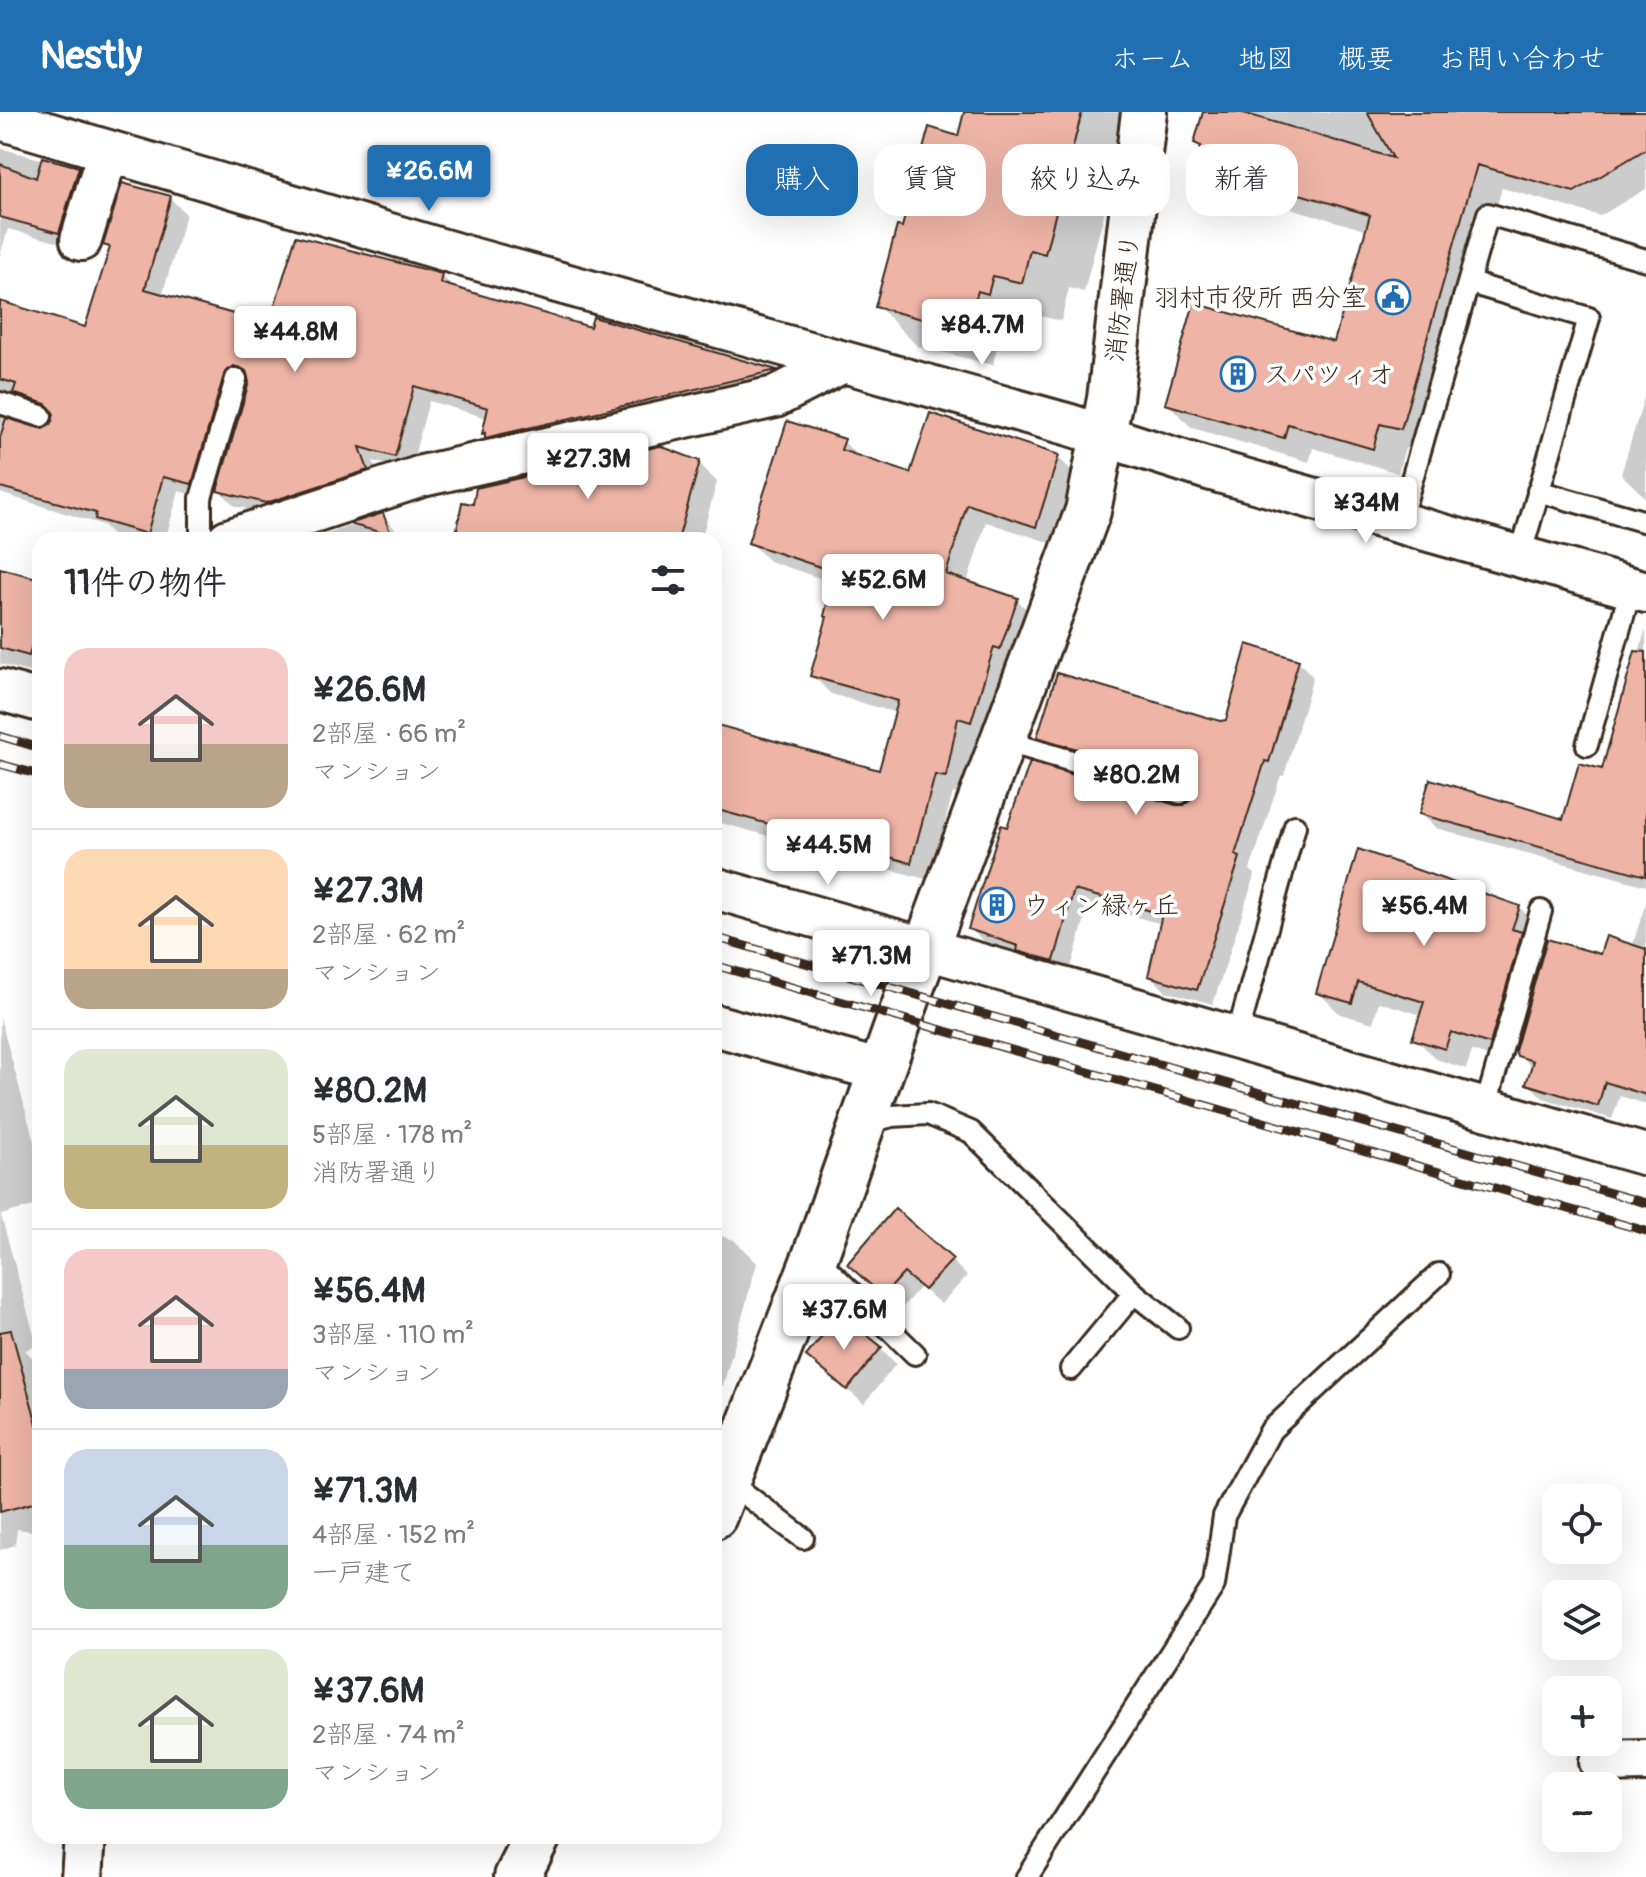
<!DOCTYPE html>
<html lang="ja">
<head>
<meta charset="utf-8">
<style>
	body { margin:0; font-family:Pangolin,"Klee One",sans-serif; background:#f2f2f3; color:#2b2b33; height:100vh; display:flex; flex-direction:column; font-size:30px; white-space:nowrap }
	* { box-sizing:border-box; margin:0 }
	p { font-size:26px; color:#7c7c81 }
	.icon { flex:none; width:44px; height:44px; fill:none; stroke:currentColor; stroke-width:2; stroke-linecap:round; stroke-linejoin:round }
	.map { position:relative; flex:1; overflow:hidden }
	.side { position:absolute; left:32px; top:420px; width:690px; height:1312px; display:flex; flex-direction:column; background:#fff; border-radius:24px; box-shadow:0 8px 32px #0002 }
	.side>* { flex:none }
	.top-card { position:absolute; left:746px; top:32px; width:760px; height:72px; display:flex; gap:16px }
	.fabs { position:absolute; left:1542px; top:1372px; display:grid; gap:16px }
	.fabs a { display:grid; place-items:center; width:80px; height:80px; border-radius:16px; background:#fff; box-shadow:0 8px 32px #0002; font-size:40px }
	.price { position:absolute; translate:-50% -68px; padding:0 18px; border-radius:8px; background:#fff; color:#222; font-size:26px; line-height:52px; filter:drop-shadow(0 2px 4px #0008) }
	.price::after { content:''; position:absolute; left:50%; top:48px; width:24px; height:18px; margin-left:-12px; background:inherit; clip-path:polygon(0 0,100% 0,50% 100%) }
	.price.on { background:#1f6fb2; color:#fff }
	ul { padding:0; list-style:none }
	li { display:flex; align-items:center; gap:24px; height:200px; padding:0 32px }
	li+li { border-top:2px solid #e1e1e2 }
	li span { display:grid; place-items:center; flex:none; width:224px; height:160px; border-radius:24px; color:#555 }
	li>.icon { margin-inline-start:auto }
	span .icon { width:96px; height:96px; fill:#fffc; stroke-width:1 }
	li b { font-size:34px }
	h2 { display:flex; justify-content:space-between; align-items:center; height:96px; padding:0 32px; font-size:34px }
	.tag { padding:0 28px; border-radius:24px; background:#fff; box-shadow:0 8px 32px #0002; font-size:28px; line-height:72px }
	.tag.on { background:#1f6fb2; color:#fff }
	header { display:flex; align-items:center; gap:48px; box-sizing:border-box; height:112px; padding:0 40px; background:#1f6fb2; color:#fff }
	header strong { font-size:38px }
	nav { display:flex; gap:44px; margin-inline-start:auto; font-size:28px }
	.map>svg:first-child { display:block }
	.shadow { fill:#0003; fill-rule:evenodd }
	.building { fill:#eeb5a6; stroke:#3b2a1e; stroke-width:2 }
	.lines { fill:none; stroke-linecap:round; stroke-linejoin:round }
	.service-casing { stroke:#3b2a1e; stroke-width:26 }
	.minor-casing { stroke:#3b2a1e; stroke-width:46 }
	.tertiary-casing { stroke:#3b2a1e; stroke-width:50 }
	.service { stroke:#fff; stroke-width:20 }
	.minor { stroke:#fff; stroke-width:40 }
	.tertiary { stroke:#fff; stroke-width:44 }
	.rail-casing { stroke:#3b2a1e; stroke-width:9 }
	.rail { stroke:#fff; stroke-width:6; stroke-dasharray:18; stroke-linecap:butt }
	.labels { text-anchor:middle; stroke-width:7; stroke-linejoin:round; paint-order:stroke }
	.poi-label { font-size:26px; fill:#3b2a1e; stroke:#fff; text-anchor:start }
	.street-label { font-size:26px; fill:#3b2a1e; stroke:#fff }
</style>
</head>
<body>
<header>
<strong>Nestly</strong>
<nav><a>ホーム</a><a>地図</a><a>概要</a><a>お問い合わせ</a></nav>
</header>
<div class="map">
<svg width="1646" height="1765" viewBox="0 0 1646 1765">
	<rect width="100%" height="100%" fill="#fff"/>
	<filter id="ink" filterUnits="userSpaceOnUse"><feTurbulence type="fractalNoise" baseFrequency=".0125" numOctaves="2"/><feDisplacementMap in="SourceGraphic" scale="16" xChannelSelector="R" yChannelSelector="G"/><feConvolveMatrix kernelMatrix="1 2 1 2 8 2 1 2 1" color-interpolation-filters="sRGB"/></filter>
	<g filter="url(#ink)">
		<g class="shadow">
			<path d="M966,0h164l-46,180 -15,-4 -8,33 -29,-7 -5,18 -10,-3 -5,17 -14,-4 -5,23 -76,-19 -39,-40 26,-77 55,-91z"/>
			<path d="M1205,0h441v77l-46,27 -98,-28 -76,264 -21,-4 -7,25 -85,-25 -4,14 -117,-34 -25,-25 168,-58 33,-114 -145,-43 -25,-25 4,-14 -6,-6z"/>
			<path d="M0,36l78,21 16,16 -19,62 -67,-18 -8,27z"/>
			<path d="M170,86l16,16 -24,82 108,31 171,-52 15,15 136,40 3,-10 181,52 14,14 -288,67 -18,-20 3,-15 -58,-17 -19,70 -37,-10 9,24 -101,33 -46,-12 -16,-16 32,-110 -12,11 -32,108 -28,-8 -14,49h-33l-20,-6 -9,-9 -103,-32v-190l86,27 25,-80 -5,-5zM20,293l35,13 -3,9 -14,4 -35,-11 5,-12z"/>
			<path d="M1646,279v107l-25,-24z"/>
			<path d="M843,329l18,18 50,17 147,-19 19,19 -23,68 -68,-22 -19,61 50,17 19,19 -46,121 -13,-4 -12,59 -12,-2 -24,87 -215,-59v-95l167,46 16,-59 -66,-19 -19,-19 17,-57 5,-35 -65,-22 -19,-19z"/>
			<path d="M699,351l18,19 -16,58h-244l17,-34z"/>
			<path d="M383,403l21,25h-96z"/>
			<path d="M0,458l40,11v94l-40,-11z"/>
			<path d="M1646,516v258l-210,-58 -15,-14 144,8 39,-50z"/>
			<path d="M1298,549l15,16 -29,99 -3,-1 -31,95 5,4 -42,130 -48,-13 -15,-16 12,-51 -73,-20 -20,71 -84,-32 -15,-15 38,-99 182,-24 4,-12 -139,-41 -15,-15 188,-15z"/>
			<path d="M1646,790v202l-26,-8 -8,23 -69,-21 -15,-15 4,-14 -17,-22 -4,16 -39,-12 -6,18 -30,-10 -21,-21 7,-23 -43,-13 -6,21 -33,-9 -21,-21 200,-86 21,21 -6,19 10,10h57l31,-10z"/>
			<path d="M0,905l40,146v41l-39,11 36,131 -12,4 15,16v166l-23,-3 -2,16 -15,5z"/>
			<path d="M714,1122l20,6 23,23 -34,123 -9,-2z"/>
			<path d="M951,1148l16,16 -26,28 -21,-17 -20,23 -35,-31z"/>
			<path d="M881,1236l15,16 -32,40 -56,-48z"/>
		</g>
		<g class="building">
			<path d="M964,0h118l-37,142 -15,-4 -8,33 -29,-7 -5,18 -10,-3 -5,16 -14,-3 -5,23 -79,-20 22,-81 5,1 27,-100 29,9z"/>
			<path d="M1203,0h37l153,46 -26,-46h279v37l-72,43 -97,-27 -76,264 -21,-5 -7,25 -85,-25 -4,14 -119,-34 29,-101 140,39 36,-127 -174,-52 5,-17 -7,-3z"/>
			<path d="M42,45l37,10 -20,66 -59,-16v-53l36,14z"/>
			<path d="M122,71l49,13 -26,93 124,35 27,-88 146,38 -2,9 150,44 3,-10 184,53 -292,68v-5l-3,1 6,-26 -74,-22 -19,71 -35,-10 8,23 -102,33 -49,-12 32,-109 -3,-11 -12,-5 -10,9 -32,109 -29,-7 -16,57 -52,-15 1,-6 -96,-26v-49l6,-20 37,11 7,-4 4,-11 -8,-10 -33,-11 3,-9 -16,-5v-78l85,26 25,-80 -7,-2z"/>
			<path d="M930,301l129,42 -23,72 -69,-23 -21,70 72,24 -18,51 -6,-2 -23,75 -13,-4 -12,59 -11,-2 -24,88 -197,-54v-85l165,46 19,-69 -88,-25 17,-59 -3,-1 11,-44 -87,-29 39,-122 58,18 -4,11 69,23z"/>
			<path d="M660,334l40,15 -22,79h-223l7,-38 11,2 3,-16z"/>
			<path d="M383,401l8,22 -42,-11z"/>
			<path d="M0,456l40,11v35l-11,42 -29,-8z"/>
			<path d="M1247,532l52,16 -30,102 -4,-1 -30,94 5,2 -43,133 -49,-14 14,-62 -88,-24 -20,71 -37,-10 1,-5 -50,-17 33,-104 6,2 23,-65 146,43h8l8,-8v-8l-8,-8 -147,-44 20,-64 163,48 6,-1z"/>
			<path d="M1635,539l11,1v224l-227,-62 11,-35 133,40 16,-56 23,6z"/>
			<path d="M1358,737l162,57 -8,23 10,3 -32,112 -39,-12 -6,17 -33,-10 12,-37 -66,-20 -6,21 -36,-10z"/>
			<path d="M1606,824l40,13v146l-41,-13 -7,24 -72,-22 7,-23 -16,-5 -2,-5 32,-112 53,15z"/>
			<path d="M895,1096l58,51 -29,31 -20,-17 -21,23 -36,-32z"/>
			<path d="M840,1202l42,33 -35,43 -41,-34z"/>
			<path d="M11,1218l29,105v66l-40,11v-180z"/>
		</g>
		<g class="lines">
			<g class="service-casing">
				<g id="service">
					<path d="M1470,171l119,35 -69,238"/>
					<path d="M0,291l41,13"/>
					<path d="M1538,379l108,31"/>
					<path d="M1400,409l88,-307 158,46"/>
					<path d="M201,428v-42l35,-119"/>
					<path d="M1004,629l176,52"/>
					<path d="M1587,633l44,-157"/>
					<path d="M1237,925l58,-211"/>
					<path d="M1485,997l56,-198"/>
					<path d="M862,1012l30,-8 36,-2 43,18 163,161 44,35"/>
					<path d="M815,1145l100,97"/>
					<path d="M1071,1257l63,-76"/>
					<path d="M728,1369l75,57"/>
					<path d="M1027,1765l187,-292 10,-69 47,-86 168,-156"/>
				</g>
			</g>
			<g class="minor-casing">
				<g id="minor">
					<path d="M0,7l471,139 599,167 135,43 441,124"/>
					<path d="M81,128l27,-88"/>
					<path d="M228,428l194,-64 353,-79 66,-34"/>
					<path d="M0,578l40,11"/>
					<path d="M714,776l932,267"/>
					<path d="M714,913l168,46"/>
					<path d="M1600,1650l46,-1"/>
					<path d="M82,1765l3,-41"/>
				</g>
			</g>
			<g class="tertiary-casing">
				<g id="tertiary">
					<path d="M714,1404l101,-259 85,-239 188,-507 22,-112 34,-287"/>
					<path d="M517,1765l21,-41"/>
				</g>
			</g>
			<use href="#service" class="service"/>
			<use href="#minor" class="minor"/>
			<use href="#tertiary" class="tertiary"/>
			<g class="rail-casing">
				<g id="rail">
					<path d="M0,624l40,12"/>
					<path d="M0,652l40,11"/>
					<path d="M714,825l932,266"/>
					<path d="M714,853l932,266"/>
				</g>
			</g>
			<use href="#rail" class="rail"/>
		</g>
	</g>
	<defs>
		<g id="civic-ring" transform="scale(1.8)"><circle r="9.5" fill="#fff" stroke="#1f6fb2" stroke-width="1.5"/><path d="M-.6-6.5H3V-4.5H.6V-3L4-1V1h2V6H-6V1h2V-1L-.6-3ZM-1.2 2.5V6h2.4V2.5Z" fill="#1f6fb2"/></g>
		<g id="building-ring" transform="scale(1.8)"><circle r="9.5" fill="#fff" stroke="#1f6fb2" stroke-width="1.5"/><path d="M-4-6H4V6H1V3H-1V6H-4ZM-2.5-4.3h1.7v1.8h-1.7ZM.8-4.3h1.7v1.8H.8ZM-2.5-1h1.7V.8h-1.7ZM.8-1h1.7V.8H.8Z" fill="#1f6fb2"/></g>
	</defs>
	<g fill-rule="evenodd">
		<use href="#civic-ring" x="1393" y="185"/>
		<use href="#building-ring" x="1238" y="262"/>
		<use href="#building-ring" x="997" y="793"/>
	</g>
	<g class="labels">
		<g class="poi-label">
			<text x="1367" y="194" text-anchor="end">羽村市役所 西分室</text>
			<text x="1264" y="271">スパツィオ</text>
			<text x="1023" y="802">ウィン緑ヶ丘</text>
		</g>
		<g class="street-label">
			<text transform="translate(1122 186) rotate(-83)" y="9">消防署通り</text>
		</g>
	</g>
</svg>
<div class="fabs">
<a><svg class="icon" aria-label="locate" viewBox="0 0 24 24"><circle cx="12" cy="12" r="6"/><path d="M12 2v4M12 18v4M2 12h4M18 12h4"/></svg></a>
<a><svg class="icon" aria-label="layers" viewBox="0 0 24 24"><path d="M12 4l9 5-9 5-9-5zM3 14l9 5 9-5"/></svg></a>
<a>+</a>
<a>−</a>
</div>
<b class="price on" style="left:429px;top:101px">¥26.6M</b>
<b class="price" style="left:982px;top:255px">¥84.7M</b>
<b class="price" style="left:295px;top:262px">¥44.8M</b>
<b class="price" style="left:588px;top:389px">¥27.3M</b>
<b class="price" style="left:1366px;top:433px">¥34M</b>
<b class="price" style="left:883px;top:510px">¥52.6M</b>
<b class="price" style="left:1136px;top:705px">¥80.2M</b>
<b class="price" style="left:828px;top:775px">¥44.5M</b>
<b class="price" style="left:1424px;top:836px">¥56.4M</b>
<b class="price" style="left:871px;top:886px">¥71.3M</b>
<b class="price" style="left:844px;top:1240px">¥37.6M</b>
<div class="top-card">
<a class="tag on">購入</a>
<a class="tag">賃貸</a>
<a class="tag">絞り込み</a>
<a class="tag">新着</a>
</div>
<section class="side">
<h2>11件の物件<svg class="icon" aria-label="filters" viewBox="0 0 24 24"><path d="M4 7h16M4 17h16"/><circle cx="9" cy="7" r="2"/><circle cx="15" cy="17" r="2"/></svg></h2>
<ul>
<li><span style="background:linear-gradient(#f6c9c9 60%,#b9a48a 0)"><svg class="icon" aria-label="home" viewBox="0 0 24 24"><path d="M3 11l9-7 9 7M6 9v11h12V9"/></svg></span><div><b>¥26.6M</b><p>2部屋 · 66 m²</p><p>マンション</p></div></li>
<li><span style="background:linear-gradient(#ffd9b3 75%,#b9a48a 0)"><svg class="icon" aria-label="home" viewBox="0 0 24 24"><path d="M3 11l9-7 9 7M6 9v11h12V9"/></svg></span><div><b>¥27.3M</b><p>2部屋 · 62 m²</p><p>マンション</p></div></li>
<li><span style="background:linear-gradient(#dfe7d0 60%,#c2b280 0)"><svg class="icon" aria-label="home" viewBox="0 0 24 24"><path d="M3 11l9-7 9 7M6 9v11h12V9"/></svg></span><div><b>¥80.2M</b><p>5部屋 · 178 m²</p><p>消防署通り</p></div></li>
<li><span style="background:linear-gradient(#f6c9c9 75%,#9aa5b1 0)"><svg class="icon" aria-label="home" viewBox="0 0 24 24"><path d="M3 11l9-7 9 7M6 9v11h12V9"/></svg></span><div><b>¥56.4M</b><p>3部屋 · 110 m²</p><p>マンション</p></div></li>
<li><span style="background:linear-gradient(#c9d6e8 60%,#7fa58c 0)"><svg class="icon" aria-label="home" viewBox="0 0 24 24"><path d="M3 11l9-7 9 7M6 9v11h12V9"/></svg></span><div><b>¥71.3M</b><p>4部屋 · 152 m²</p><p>一戸建て</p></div></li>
<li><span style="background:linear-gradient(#dfe7d0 75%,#7fa58c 0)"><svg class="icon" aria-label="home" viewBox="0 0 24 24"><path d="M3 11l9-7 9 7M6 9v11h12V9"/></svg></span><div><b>¥37.6M</b><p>2部屋 · 74 m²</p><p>マンション</p></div></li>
</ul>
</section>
</div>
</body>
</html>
